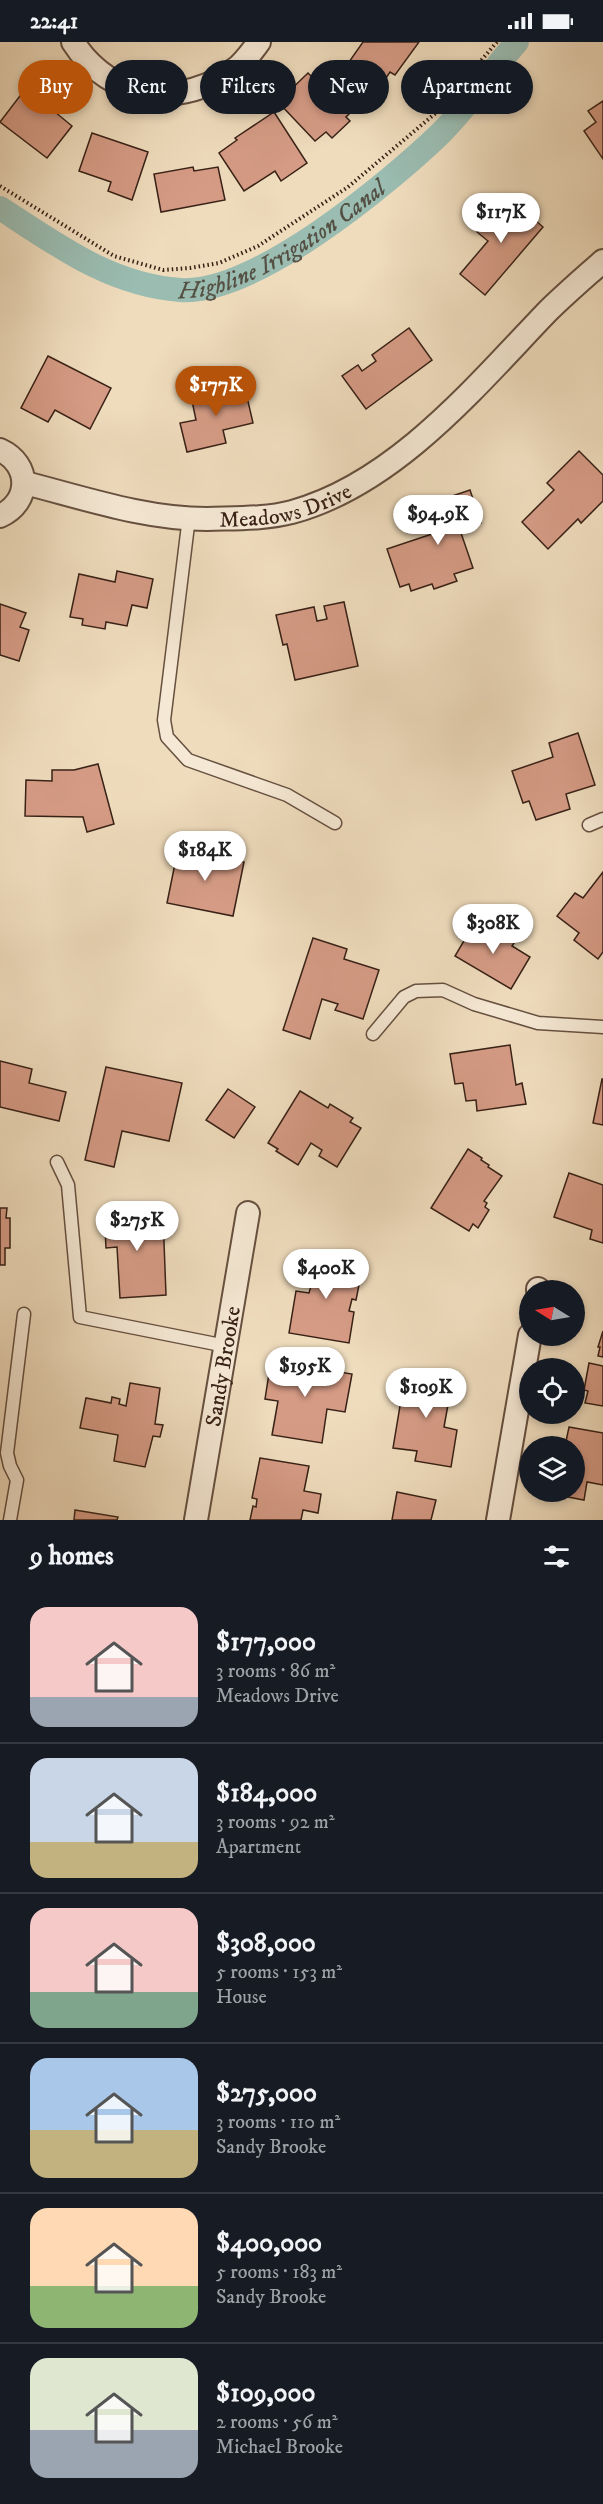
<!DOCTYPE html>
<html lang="en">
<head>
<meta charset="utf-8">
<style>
	body { margin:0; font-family:"IM FELL DW Pica",serif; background:#242831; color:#f1f3f6; height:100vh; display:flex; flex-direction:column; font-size:22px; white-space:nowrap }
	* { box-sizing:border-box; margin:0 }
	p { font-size:20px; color:#9ea1a6 }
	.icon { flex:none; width:33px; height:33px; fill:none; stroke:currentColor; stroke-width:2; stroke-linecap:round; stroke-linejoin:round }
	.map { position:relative; height:1478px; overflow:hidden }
	.side { display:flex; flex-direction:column; background:#171b24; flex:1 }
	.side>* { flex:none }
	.hud { position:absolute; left:18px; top:18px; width:567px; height:54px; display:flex; gap:12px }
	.needle { width:39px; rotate:281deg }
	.buttons { position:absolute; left:519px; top:1238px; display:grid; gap:12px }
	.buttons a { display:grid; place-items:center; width:66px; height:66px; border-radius:50%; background:#171b24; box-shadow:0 3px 9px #0003; font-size:30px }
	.price { position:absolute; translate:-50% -51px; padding:0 14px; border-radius:21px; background:#fff; color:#222; font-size:20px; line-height:39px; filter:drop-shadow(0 2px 3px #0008) }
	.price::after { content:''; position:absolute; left:50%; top:36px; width:18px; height:14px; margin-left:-9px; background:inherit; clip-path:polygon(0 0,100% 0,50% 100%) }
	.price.current { background:#b45309; color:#fff }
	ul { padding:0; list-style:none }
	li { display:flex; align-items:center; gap:18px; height:150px; padding:0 30px }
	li+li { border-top:2px solid #363941 }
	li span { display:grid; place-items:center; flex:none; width:168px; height:120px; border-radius:18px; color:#555 }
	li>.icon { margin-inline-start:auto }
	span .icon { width:72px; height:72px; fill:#fffc; stroke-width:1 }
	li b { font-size:26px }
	h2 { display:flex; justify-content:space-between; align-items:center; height:72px; padding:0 30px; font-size:26px }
	.chip { padding:0 21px; border-radius:27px; background:#171b24; box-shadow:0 3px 9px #0003; font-size:21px; line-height:54px }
	.chip.current { background:#b45309; color:#fff }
	.status { display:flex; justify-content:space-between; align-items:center; height:42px; padding:0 30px; background:#171b24; direction:ltr }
	.status svg { height:16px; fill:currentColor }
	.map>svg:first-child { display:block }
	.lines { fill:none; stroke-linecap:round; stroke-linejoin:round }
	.canal { stroke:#9abcb1; stroke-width:24 }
	.building { fill:#d59b85; stroke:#382116; stroke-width:1.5 }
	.lane-casing { stroke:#665040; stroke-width:15 }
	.street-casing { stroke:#665040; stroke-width:26 }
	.path { stroke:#382116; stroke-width:4; stroke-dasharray:1.5 3; stroke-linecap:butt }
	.lane { stroke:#f5e8d4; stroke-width:12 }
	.street { stroke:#f5e8d4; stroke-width:22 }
	.labels { text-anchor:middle; stroke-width:4.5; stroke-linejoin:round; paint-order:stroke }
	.street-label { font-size:22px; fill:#382116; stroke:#f5e8d4 }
	.water-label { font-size:24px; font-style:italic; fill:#555044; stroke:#f5e8d4 }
</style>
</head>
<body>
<div class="status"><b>22:41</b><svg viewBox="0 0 49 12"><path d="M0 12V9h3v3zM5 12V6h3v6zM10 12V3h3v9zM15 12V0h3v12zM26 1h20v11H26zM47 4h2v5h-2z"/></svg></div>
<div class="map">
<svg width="603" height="1478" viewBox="0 0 603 1478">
	<rect width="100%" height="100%" fill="#efdcbd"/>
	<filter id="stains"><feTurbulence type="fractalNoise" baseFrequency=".00333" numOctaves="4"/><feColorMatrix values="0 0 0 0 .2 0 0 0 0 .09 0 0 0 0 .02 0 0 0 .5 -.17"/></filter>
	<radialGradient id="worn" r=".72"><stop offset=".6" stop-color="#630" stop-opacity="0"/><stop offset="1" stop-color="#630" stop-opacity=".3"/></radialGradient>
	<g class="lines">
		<path class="canal" id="s1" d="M0,166c57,37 110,77 180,82 75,5 209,-107 261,-157 28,-28 50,-62 76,-91"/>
	</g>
	<g class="building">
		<path d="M363,0h56l-24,33 -5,-3 -8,12 -33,-22z"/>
		<path d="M334,22l32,33 -20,20 4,4 -18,17 -6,-6 -11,9 -37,-39 30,-29 8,8z"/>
		<path d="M26,46l46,38 -25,32 -47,-36z"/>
		<path d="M603,59v58l-19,-28 12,-9 -8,-11z"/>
		<path d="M274,70l33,51 -26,18 -6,-10 -31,20 -25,-38 18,-13 -2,-2z"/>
		<path d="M92,91l56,19 -16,48 -24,-9 3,-9 -32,-11z"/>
		<path d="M193,125l1,4 24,-4 7,33 -64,12 -7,-38z"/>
		<path d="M511,157l32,28 -58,68 -25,-21 28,-33 -11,-9 13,-16 -4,-3 10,-12 7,7z"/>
		<path d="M409,286l23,32 -66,49 -24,-33 16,-11 4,6 14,-10 -4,-6z"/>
		<path d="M48,314l63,32 -21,41 -35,-19 -7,12 -27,-14z"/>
		<path d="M244,342l9,39 -30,7 3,13 -39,9 -7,-29 16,-3 -5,-24z"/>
		<path d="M579,409l24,24v26l-22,22 -3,-4 -30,30 -26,-27 32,-32 -7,-7z"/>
		<path d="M470,448l11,33 -21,7 13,38 -19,6 3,7 -23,8 -2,-5 -21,7 -2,-7 -9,3 -13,-38 48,-16 -9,-28z"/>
		<path d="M117,529l36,8 -6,29 -15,-3 -5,21 -21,-4 -1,7 -23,-4 1,-6 -13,-2 9,-43 36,8z"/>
		<path d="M344,560l14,64 -63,14 -8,-36 -4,1 -7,-30 38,-8 3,14 10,-2 -3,-13z"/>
		<path d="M0,562l26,9 -6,14 9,3 -10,31 -19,-6z"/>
		<path d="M578,691l17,52 -29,9 4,15 -34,11 -7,-19 -6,2 -11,-32 41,-14 -4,-14z"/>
		<path d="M98,722l16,60 -27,8 -4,-15 -58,-1 1,-36 26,1v-11h22z"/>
		<path d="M178,807l66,13 -11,54 -66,-13z"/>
		<path d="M603,830v80l-5,7 -24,-19 5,-7 -22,-17 18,-23 8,5z"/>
		<path d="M475,880l25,15 4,-8 14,8 -6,9 18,11 -19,32 -56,-33z"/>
		<path d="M313,896l34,11 -3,10 35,11 -16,49 -28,-9 3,-6 -16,-5 -12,40 -27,-9z"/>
		<path d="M510,1003l6,40 6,-2 4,21 -49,7 -1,-11 -10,1 -3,-18 -8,1 -5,-30z"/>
		<path d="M0,1019l32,8 -3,14 37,9 -7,29 -59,-14z"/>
		<path d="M106,1025l76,16 -13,58 -47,-10 -8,36 -29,-7z"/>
		<path d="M602,1037h1v46l-10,-2z"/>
		<path d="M228,1047l27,18 -21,31 -28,-18z"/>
		<path d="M300,1049l28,17 2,-4 23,14 -3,4 11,6 -24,39 -18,-11 3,-6 -11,-7 -13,22 -22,-14 2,-2 -10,-6z"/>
		<path d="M468,1107l14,9 -1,2 8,5 -1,2 14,9 -18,25 3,2 -2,4 4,3 -11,18 -5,-4 -4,7 -38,-23z"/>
		<path d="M569,1131l34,12v58l-13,-4 2,-9 -38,-13z"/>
		<path d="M133,1164v12l30,-2 3,79 -46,3 -3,-51 -11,1 -2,-41z"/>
		<path d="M0,1166h7l-1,10h4v30h-5v17h-5z"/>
		<path d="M310,1214l26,5 1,-4 18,3 -3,13 9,2 -5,25 -4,-1 -3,12 5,1 -5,31 -60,-10 7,-42 13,2 2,-7 -8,-2z"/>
		<path d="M603,1289v26l-5,-1 2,-9h-2z"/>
		<path d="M275,1316l59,9 -1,4 19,3 -7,38 -18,-3 -5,34 -50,-8 6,-34 -13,-2 5,-32 3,1z"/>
		<path d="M589,1321l14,3v40l-18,-3 3,-12 -4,-1z"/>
		<path d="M406,1328l47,7 -9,50 13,3 -6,37 -36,-6 2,-10 -24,-3z"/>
		<path d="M130,1341l30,5 -5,36 8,1 -3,12 -7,-1 -8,31 -31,-6 4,-26 -38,-7 6,-30 25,5 1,-6 8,2 -1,5 7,2z"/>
		<path d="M569,1385l34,6v52l-16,-3 -3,18 -27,-5v-4h17v-45h-9z"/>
		<path d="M260,1416l49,8 -5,25 17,3 -3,19 -15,-3 -2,10h-51l3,-14 3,1 1,-8 -5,-1z"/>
		<path d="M397,1450l39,8 -5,20h-39z"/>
		<path d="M75,1468l43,7 -1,3h-43z"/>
	</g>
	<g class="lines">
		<g class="lane-casing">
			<g id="lane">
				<path d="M189,475l-25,203 3,17 21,23 99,35 48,28"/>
				<path d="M589,783l14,-6"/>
				<path d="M373,992l31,-37 12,-6 27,-1 31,14 64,19 65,4"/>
				<path d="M57,1120l11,23 12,132 146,29"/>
				<path d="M10,1478l7,-40 -7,-14 -3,-13 17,-139"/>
			</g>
		</g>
		<g class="street-casing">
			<g id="street">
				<path d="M73,0c38,60 110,67 165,25 8,-7 15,-17 21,-25"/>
				<path d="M0,408c31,14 31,52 0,66"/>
				<path id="s2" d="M25,441c59,15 120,36 182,36 27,-1 59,0 85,-7 103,-28 183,-125 254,-199 18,-18 38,-35 57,-52"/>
				<path d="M538,1248v-1"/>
				<path id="s3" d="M196,1478l52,-307"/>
				<path d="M498,1478l32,-185"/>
			</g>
		</g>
		<path class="path" d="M0,144l114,70 49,14 27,-2 29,-5 39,-17 90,-59 89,-75 60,-70"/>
		<use href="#lane" class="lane"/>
		<use href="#street" class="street"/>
	</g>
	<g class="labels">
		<g class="street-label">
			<text dy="8" stroke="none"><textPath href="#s2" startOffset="266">Meadows Drive</textPath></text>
			<text dy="8" stroke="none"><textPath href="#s3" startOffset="156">Sandy Brooke</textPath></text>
		</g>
		<g class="water-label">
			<text dy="8" stroke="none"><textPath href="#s1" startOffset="315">Highline Irrigation Canal</textPath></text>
		</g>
	</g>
	<rect width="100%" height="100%" filter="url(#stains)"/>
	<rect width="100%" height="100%" fill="url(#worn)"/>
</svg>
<div class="buttons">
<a><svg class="needle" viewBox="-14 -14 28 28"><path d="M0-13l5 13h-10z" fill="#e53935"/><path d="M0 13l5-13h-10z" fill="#9ea1a6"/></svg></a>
<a><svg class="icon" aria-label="locate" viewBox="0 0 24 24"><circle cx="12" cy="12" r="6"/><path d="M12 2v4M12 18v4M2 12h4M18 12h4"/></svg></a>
<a><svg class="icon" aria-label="layers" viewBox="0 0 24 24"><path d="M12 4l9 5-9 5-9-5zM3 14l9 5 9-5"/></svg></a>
</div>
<b class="price" style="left:501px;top:202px">$117K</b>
<b class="price current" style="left:216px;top:375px">$177K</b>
<b class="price" style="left:438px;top:504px">$94.9K</b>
<b class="price" style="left:205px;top:840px">$184K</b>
<b class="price" style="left:493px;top:913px">$308K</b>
<b class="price" style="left:137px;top:1210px">$275K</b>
<b class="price" style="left:326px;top:1258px">$400K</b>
<b class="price" style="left:305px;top:1356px">$195K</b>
<b class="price" style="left:426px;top:1377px">$109K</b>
<div class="hud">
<a class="chip current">Buy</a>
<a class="chip">Rent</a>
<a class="chip">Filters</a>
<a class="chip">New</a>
<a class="chip">Apartment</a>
</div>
</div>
<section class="side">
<h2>9 homes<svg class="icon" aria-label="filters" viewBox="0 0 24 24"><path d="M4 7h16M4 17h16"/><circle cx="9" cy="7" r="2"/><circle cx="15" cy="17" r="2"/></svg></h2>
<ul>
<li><span style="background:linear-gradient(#f6c9c9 75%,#9aa5b1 0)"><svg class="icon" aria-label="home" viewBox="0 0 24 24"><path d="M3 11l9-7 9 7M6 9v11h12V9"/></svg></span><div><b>$177,000</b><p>3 rooms · 86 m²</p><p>Meadows Drive</p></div></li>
<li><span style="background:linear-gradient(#c9d6e8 70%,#c2b280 0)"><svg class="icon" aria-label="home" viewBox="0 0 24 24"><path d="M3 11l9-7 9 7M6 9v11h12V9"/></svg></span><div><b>$184,000</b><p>3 rooms · 92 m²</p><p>Apartment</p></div></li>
<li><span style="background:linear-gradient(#f6c9c9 70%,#7fa58c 0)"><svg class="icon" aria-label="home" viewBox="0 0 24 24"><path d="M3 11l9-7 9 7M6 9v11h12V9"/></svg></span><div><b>$308,000</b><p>5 rooms · 153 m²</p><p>House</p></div></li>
<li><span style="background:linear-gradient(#a9c7e8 60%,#c2b280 0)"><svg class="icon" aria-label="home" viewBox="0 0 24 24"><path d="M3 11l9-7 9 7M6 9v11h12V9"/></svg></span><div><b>$275,000</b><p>3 rooms · 110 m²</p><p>Sandy Brooke</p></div></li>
<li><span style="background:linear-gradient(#ffd9b3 65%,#8fb573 0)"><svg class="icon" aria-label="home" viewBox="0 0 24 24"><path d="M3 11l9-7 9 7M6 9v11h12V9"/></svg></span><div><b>$400,000</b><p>5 rooms · 183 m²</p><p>Sandy Brooke</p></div></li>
<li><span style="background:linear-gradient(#dfe7d0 60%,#9aa5b1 0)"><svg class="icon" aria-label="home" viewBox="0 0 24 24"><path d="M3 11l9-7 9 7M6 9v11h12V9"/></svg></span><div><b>$109,000</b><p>2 rooms · 56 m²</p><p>Michael Brooke</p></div></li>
</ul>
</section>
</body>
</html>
